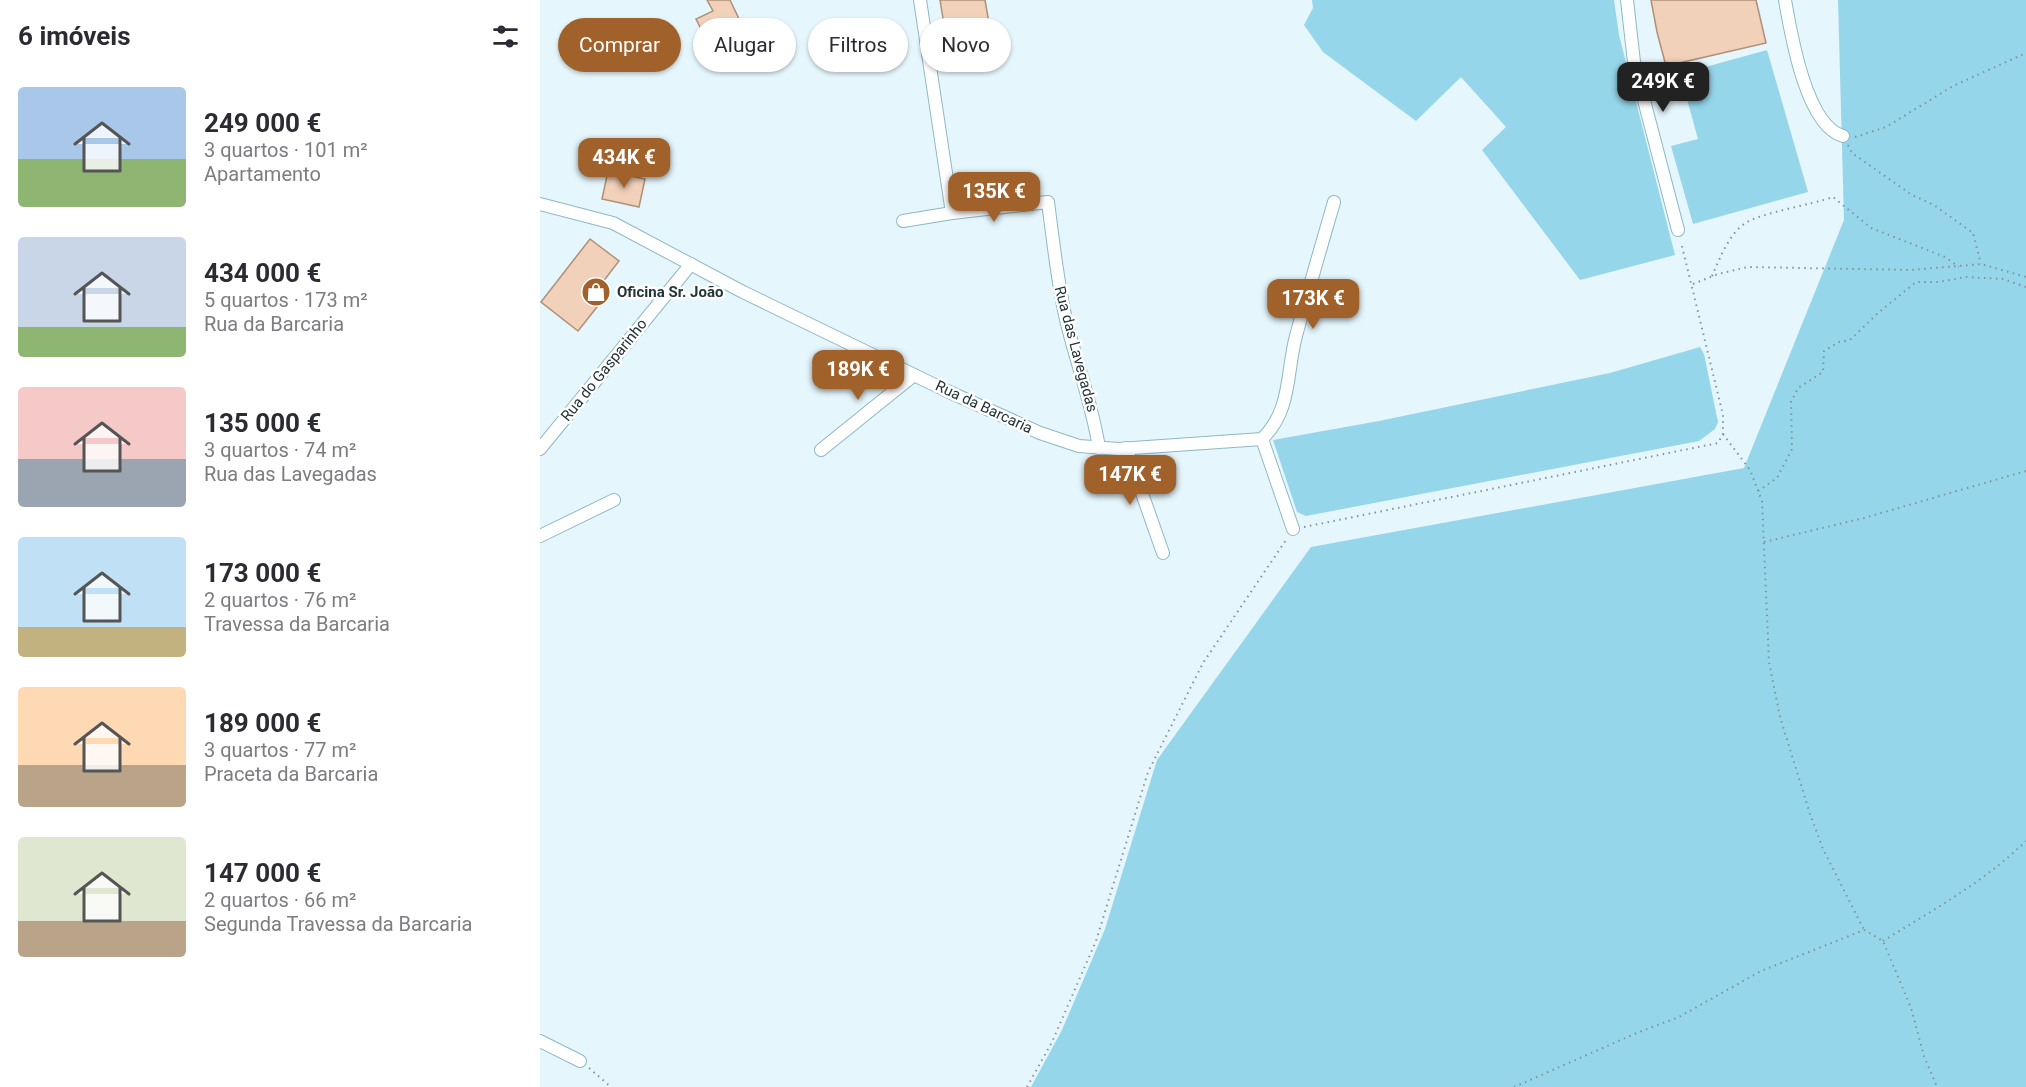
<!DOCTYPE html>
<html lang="pt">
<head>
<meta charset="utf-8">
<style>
	body { margin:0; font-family:Roboto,sans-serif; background:#f2f2f3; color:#2b2b33; height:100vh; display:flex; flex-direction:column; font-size:22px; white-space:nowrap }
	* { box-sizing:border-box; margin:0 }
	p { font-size:20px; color:#7c7c81 }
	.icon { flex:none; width:33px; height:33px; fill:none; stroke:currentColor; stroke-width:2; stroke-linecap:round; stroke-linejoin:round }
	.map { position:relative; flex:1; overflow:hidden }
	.panel { display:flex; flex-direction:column; background:#fff; width:540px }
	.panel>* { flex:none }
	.hud { position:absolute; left:18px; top:18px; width:570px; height:54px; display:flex; gap:12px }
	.price { position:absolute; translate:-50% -51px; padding:0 14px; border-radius:12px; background:#a1612a; color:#fff; font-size:20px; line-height:39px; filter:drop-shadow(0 2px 3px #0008) }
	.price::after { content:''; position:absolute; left:50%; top:36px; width:18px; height:14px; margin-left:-9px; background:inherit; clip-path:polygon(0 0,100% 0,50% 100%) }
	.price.on { background:#222; color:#fff }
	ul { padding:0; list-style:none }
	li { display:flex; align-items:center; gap:18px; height:150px; padding:0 18px }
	li span { display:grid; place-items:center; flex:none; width:168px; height:120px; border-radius:6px; color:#555 }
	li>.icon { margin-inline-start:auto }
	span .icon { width:72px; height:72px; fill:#fffc; stroke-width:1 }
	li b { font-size:26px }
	h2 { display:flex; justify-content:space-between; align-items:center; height:72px; padding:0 18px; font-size:26px }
	.pill { padding:0 21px; border-radius:27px; background:#fff; box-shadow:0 2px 4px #0004; font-size:21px; line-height:54px }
	.pill.on { background:#a1612a; color:#fff }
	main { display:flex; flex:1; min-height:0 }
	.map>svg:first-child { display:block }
	.green { fill:#96d6ea }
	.building { fill:#f2d1ba; stroke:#af907a; stroke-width:1.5 }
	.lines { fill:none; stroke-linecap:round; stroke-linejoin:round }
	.street-casing { stroke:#8eb8c6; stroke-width:14 }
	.path { stroke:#829399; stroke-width:2; stroke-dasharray:1.5 4.5; stroke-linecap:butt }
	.street { stroke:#fff; stroke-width:12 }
	.labels { text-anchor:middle; stroke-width:5; stroke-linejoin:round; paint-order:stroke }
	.poi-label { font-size:15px; font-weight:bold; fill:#233439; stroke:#fff; text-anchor:start }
	.street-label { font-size:15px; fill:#233439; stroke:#fff }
</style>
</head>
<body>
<main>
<section class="panel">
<h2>6 imóveis<svg class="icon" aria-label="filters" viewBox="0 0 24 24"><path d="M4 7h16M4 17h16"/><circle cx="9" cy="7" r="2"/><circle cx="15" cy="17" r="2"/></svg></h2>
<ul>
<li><span style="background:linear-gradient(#a9c7e8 60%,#8fb573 0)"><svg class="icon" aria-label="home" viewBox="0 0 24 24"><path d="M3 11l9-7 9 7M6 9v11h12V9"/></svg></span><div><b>249 000 €</b><p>3 quartos · 101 m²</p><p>Apartamento</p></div></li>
<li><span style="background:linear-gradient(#c9d6e8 75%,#8fb573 0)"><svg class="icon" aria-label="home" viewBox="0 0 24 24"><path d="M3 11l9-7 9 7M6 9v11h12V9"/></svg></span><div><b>434 000 €</b><p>5 quartos · 173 m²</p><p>Rua da Barcaria</p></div></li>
<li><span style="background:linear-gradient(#f6c9c9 60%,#9aa5b1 0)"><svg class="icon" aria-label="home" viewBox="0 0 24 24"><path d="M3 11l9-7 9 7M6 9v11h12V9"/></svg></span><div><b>135 000 €</b><p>3 quartos · 74 m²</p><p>Rua das Lavegadas</p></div></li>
<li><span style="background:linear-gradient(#bfe0f5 75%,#c2b280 0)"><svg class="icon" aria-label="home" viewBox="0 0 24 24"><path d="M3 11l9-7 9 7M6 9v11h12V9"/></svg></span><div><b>173 000 €</b><p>2 quartos · 76 m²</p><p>Travessa da Barcaria</p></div></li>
<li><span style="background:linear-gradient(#ffd9b3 65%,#b9a48a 0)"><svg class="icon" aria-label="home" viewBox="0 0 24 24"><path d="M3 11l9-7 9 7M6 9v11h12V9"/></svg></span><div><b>189 000 €</b><p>3 quartos · 77 m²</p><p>Praceta da Barcaria</p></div></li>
<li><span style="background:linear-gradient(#dfe7d0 70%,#b9a48a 0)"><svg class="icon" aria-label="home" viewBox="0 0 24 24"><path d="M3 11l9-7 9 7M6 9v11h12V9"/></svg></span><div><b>147 000 €</b><p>2 quartos · 66 m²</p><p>Segunda Travessa da Barcaria</p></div></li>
</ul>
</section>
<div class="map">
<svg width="1486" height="1087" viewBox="0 0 1486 1087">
	<rect width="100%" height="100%" fill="#e5f6fc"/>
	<g class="green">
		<path d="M772,0h302l5,35 56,220 -95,25 -98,-130 24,-23 -45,-50 -45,44 -93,-69 -19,-27 9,-17z"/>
		<path d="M1298,0h188v1087h-995l31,-57 43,-101 52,-169 154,-213 433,-79 100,-248z"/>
		<path d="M1227,50l41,142 -115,32 -22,-78 27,-7 -18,-65z"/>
		<path d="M1160,347l4,7 14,68 -3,7 -16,12 -393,75 -9,-4 -24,-72 106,-19 231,-48z"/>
	</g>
	<g class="building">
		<path d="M167,0h23l10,21 -35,16 -9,-18 17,-8z"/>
		<path d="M400,0h45l4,23 -44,8z"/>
		<path d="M1111,0h105l10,43 -100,23 -9,-34z"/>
		<path d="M68,171l37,8 -6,28 -37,-8z"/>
		<path d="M50,239l29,22 -30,39 8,7 -19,24 -37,-29z"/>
	</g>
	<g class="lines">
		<g class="street-casing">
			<g id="street">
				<path d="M380,0l32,213 96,-11c5,38 9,76 17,113 10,45 27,87 34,133"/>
				<path d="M1087,0l7,62 44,168"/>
				<path d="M1245,0c6,34 21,126 58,136"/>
				<path d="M0,204l73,19 130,69 202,98 95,43 39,13 40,3 143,-10"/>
				<path d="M363,221l49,-8"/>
				<path d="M722,439c30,-29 24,-66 34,-103 12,-45 25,-89 38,-134"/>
				<path d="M722,439l31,90"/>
				<path d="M586,448l37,105"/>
				<path d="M0,449l151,-185"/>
				<path d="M281,450l93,-75"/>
				<path d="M0,536l74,-36"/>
				<path d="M0,1041l40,20"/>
			</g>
		</g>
		<g class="path">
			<path d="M1315,137l31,-10 67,-41 73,-33"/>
			<path d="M1308,145l4,8 60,42 22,10 39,28 8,31"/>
			<path d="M1172,276c8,-18 16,-40 32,-52 15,-11 67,-19 89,-27l38,31 74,29 14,10"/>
			<path d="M1153,284l25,-10 30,-7 163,3 70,-6 45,13"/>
			<path d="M1183,434l27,36 12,31 7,161 11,55 30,97 13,35 41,81"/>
			<path d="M1218,491l19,-13 15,-29 -1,-47 7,-14 25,-16 1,-21 15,-9 11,-2 28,-27 38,-31h22l28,-5 37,2 23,8"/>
			<path d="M764,527l414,-84 5,-9v-19l-42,-173"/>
			<path d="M1224,542l100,-24 162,-47"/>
			<path d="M1343,941c50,-31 101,-59 143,-100"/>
			<path d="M49,1068l22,19"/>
			<path d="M487,1087l25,-45 44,-101 52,-169 55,-109 83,-123"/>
			<path d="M974,1087l125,-55 40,-15 82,-46 103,-41 19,11 28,67 13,48 13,31"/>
		</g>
		<use href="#street" class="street"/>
	</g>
	<defs>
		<g id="shop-disc" transform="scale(1.5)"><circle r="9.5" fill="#a1612a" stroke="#fff"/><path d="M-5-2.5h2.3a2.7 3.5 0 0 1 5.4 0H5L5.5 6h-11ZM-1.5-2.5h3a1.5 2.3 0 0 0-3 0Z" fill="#fff"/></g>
	</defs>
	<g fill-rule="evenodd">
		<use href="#shop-disc" x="56" y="292"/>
	</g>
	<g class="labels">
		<g class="poi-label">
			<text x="77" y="297">Oficina Sr. João</text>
		</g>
		<g class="street-label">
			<text transform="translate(536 349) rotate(75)" y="5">Rua das Lavegadas</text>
			<text transform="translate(64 370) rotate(-51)" y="5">Rua do Gasparinho</text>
			<text transform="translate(444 407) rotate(25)" y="5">Rua da Barcaria</text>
		</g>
	</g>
</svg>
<b class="price on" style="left:1123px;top:113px">249K €</b>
<b class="price" style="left:84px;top:189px">434K €</b>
<b class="price" style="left:454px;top:223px">135K €</b>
<b class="price" style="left:773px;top:330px">173K €</b>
<b class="price" style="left:318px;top:401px">189K €</b>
<b class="price" style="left:590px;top:506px">147K €</b>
<div class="hud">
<a class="pill on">Comprar</a>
<a class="pill">Alugar</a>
<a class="pill">Filtros</a>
<a class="pill">Novo</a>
</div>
</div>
</main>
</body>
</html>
